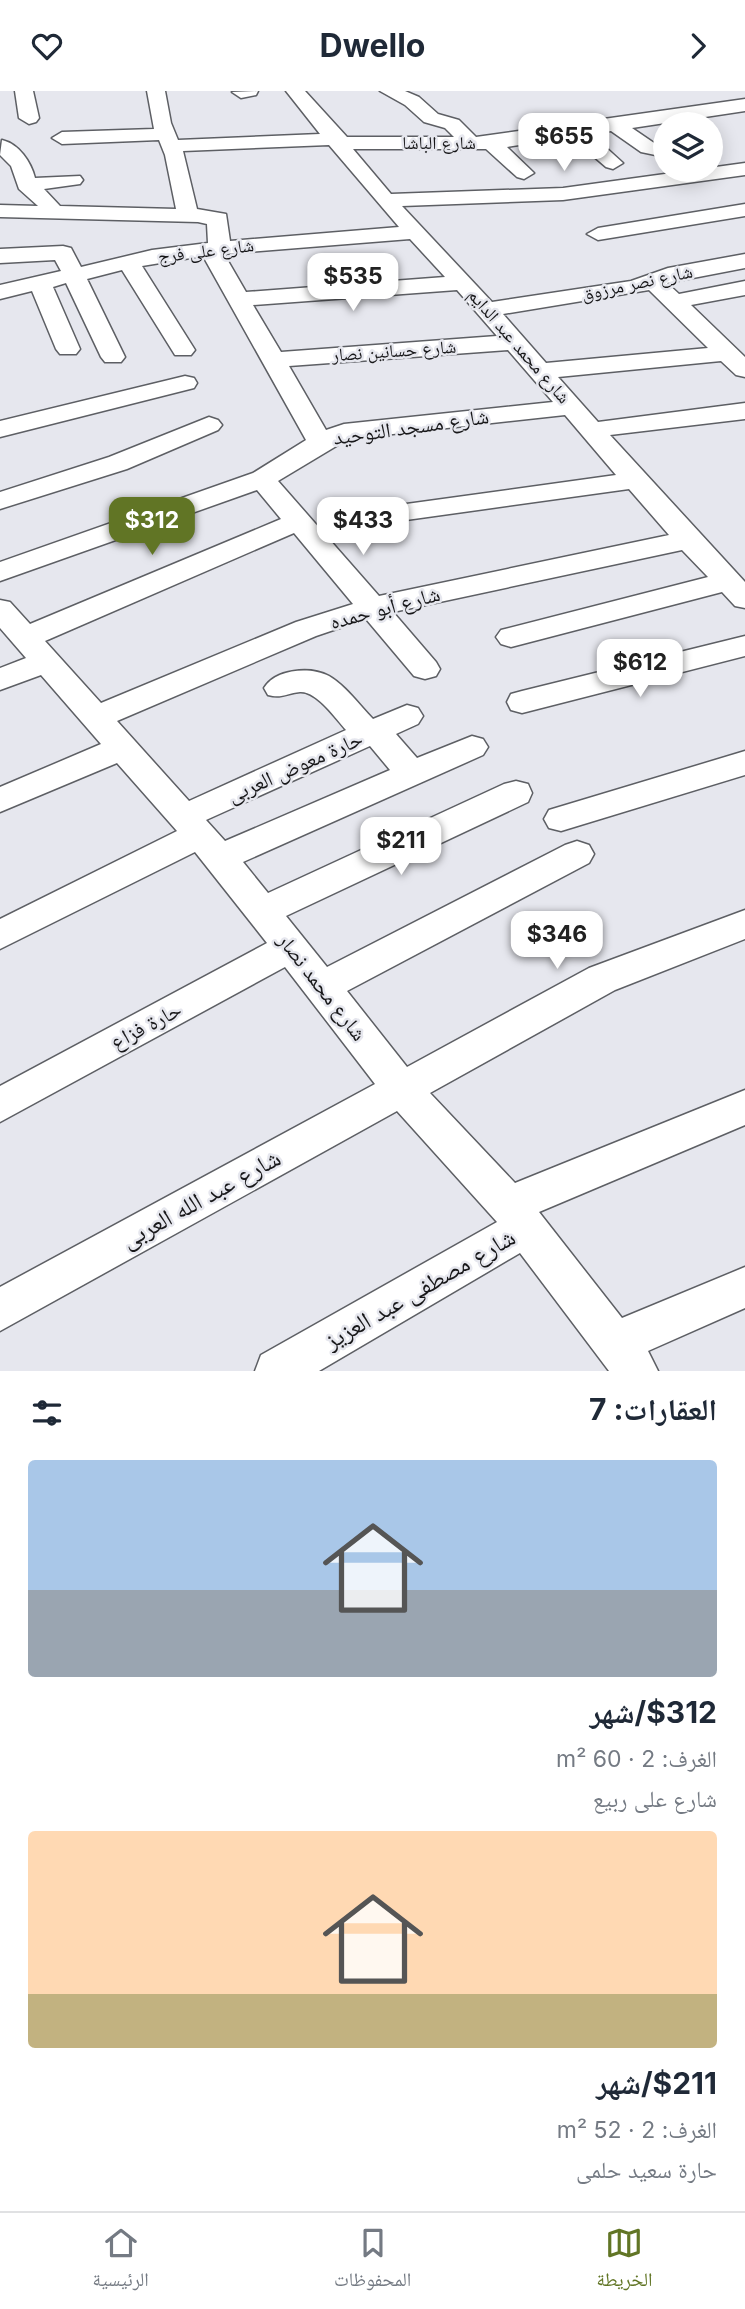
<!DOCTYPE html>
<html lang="ar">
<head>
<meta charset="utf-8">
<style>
	body { margin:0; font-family:Inter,"Noto Naskh Arabic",sans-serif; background:#f6f6f7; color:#1f2937; direction:rtl; height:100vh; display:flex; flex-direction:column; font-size:26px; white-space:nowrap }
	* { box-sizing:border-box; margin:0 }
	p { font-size:23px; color:#747a83 }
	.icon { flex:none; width:38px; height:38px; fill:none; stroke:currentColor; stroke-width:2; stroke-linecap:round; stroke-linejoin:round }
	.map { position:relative; height:1280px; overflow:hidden; direction:ltr }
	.panel { display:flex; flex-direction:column; background:#fff; flex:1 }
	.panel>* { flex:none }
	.fabs { position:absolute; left:653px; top:21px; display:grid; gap:14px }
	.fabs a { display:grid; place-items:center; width:70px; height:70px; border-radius:50%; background:#fff; box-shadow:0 4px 18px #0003; font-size:35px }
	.price { position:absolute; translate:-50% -60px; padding:0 16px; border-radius:14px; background:#fff; color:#222; font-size:23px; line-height:46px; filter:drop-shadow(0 2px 4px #0008) }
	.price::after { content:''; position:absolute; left:50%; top:42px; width:21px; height:16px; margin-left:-10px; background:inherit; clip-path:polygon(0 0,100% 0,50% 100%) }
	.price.selected { background:#617525; color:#fff }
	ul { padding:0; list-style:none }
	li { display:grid; align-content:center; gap:14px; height:371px; padding:0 28px }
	li span { display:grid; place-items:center; height:217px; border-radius:7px; color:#555 }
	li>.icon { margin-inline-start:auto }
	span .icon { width:126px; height:126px; fill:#fffc; stroke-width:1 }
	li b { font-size:30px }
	h2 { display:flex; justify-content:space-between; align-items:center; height:84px; padding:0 28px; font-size:30px }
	header { display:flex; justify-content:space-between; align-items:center; height:91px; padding:0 28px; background:#fff; font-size:32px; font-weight:700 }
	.dock { display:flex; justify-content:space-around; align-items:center; height:98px; border-top:2px solid #e0e1e3; background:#fff; font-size:19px; color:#747a83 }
	.dock a { display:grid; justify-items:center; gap:4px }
	.dock .selected { color:#617525 }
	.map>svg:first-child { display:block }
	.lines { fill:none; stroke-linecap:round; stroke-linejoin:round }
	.minor-casing { stroke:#5d5f64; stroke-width:3 }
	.minor { fill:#fff; fill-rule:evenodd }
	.labels { text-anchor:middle; stroke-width:5; stroke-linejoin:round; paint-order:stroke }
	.far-street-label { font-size:18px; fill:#18181a; stroke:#e6e7ee }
	.street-label { font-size:21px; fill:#18181a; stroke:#e6e7ee }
	.near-street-label { font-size:24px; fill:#18181a; stroke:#e6e7ee }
</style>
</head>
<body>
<header><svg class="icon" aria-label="forward" viewBox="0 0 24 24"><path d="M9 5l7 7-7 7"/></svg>Dwello<svg class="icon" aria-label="heart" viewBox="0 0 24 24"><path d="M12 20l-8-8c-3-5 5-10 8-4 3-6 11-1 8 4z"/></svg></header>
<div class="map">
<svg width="745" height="1280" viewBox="0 0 745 1280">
	<rect width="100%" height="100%" fill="#e6e7ee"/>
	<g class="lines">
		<g class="minor-casing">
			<g id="minor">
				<path d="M15,0h18l6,27 -3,4 -7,2 -10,-6z"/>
				<path d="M147,0h18l6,32 7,17 142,-6 -34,-43h19l42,46h107l-9,-9 -21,-6 -19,-17 -25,-14h25l14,6 19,17 21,6 17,17 269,-38v12l-113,17 22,15 11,2v12l-24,-5 -30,-21 -20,3 32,29 -10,6 -7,-2 -35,-30 -64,10 27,26 -10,6 -7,-2 -31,-28h-133l38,45 172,-6 182,-25v12l-182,25 -161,6 90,96 139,-21 37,-13 77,-14v14l-78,15 12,11 66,-13v14l-54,10 54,52v20l-9,-2 -15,-14 -163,16 40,45 147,-19v16l-135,16 135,147v26l-10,-2 -13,-14 -211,55 -10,-3 -5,-7 5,-7 207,-53 -26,-27 -289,62 43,50 4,7 -4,7 -11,3 -11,-3 -48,-57 -50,17 -199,85 72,80 157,-71c-10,-11 -29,-39 -46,-38 -13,1 -18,7 -32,3l-4,-7c11,-19 46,-22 65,-12 16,9 31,30 44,43l34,-14 11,3 5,8 -5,8 -22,10 21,24 55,-22 11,3 5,8 -5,8 -240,107 25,31 236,-109 12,-3 12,3 4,9 -4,9 -242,114 41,51 238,-122 12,-4 12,4 5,9 -5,9 -242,128 60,76 182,-99 156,-58v29l-130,51 -185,103 85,90 230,-93v35l-206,87 83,106 123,-51v41l-97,43 10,20h-49l-89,-118 -201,118h-64l6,-16 236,-133 -100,-111 -397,220v-44l375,-203 -90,-117 -285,155v-36l267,-143 -72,-91 -195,97v-30l177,-88 -60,-68 -117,49v-25l101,-43 -60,-69 -41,15v-22l26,-10 -26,-30v-28l10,2 20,22 251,-105 -24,-29 -257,91v-19l253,-89 53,-33 -103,-184 -61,10 53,84 -4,5h-16l-53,-85 -35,9 38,78 -4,5h-16l-4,-5 -35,-74 -13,4 27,62 -4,5h-16l-4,-5 -24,-58 -32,8v-14l61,-14 -6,-11 -55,3v-14l63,-3 8,2 10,19 71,-17 56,-7 -1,-19 -9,-2 -198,-5v-12l38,1 -19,-17 -8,-23 -11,-11 2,-15c17,4 29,22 33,38l45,-2 3,4 -3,4 -36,5 16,17 116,3 -11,-54 -6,-15 -97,4 -10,-6 10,-6 92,-3zM329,54l70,82 -169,14 -4,-27 -29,-5 -14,-58zM410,148l35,38 -199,15 -22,-38zM457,199l40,46 -216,16 -28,-47zM649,199l59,58 -162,15 -43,-49zM508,259l45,52 -209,22 -18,6 -37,-64zM565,324l51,60 -217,30 -10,2 -4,6 4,6 10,2 230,-32 40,46 -290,61 -101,-115 70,-42zM294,442l59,71 -57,18 -195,81 -56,-62zM370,655l20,24 -165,71 -19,-21z"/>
				<path d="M258,0l-2,4 -15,3 -9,-6z"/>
				<path d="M745,113v12l-147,24 -11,-6 11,-6z"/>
				<path d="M185,285l9,2 3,5 -3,5 -194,49v-16z"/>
				<path d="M209,326l9,3 4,5 -4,5 -91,39 -127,40v-17l109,-35z"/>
				<path d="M745,545v20l-223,57 -11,-3 -4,-8 4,-8 11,-3z"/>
				<path d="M745,660v24l-184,56 -12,-3 -5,-9 5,-9z"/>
			</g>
		</g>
		<use href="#minor" class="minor"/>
	</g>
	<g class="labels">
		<g class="far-street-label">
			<text x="439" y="58">شارع الباشا</text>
			<text transform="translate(206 160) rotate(-7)" y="6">شارع على فرج</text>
			<text transform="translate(637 192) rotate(-12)" y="6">شارع نصر مرزوق</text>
			<text transform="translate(519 255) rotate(49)" y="6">شارع محمد عبد الدايم</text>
			<text transform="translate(394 260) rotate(-4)" y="6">شارع حسانين نصار</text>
		</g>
		<g class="street-label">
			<text transform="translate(411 336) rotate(-8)" y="7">شارع مسجد التوحيد</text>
			<text transform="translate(385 517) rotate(-15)" y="7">شارع أبو حمده</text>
			<text transform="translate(295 676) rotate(-24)" y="7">حارة معوض العربى</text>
			<text transform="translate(322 896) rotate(52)" y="7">شارع محمد نصار</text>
			<text transform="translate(146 935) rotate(-28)" y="7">حارة فزاع</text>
		</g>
		<g class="near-street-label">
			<text transform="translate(201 1108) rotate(-29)" y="8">شارع عبد الله العربى</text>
			<text transform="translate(420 1198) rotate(-30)" y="8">شارع مصطفى عبد العزيز</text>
		</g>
	</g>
</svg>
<div class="fabs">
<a><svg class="icon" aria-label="layers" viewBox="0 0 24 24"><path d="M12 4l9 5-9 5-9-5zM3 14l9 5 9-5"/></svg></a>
</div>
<b class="price" style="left:564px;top:82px">$655</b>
<b class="price" style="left:353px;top:222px">$535</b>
<b class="price selected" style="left:152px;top:466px">$312</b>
<b class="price" style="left:363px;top:466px">$433</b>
<b class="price" style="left:640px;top:608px">$612</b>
<b class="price" style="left:401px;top:786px">$211</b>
<b class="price" style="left:557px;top:880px">$346</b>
</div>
<section class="panel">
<h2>العقارات: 7<svg class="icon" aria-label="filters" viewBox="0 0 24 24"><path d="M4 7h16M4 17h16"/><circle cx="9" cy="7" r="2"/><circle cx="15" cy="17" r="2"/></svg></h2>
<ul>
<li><span style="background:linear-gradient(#a9c7e8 60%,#9aa5b1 0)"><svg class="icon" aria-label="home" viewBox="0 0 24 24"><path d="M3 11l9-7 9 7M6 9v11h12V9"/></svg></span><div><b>$312/شهر</b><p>الغرف: 2 · 60 m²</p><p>شارع على ربيع</p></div></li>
<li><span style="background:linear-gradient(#ffd9b3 75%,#c2b280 0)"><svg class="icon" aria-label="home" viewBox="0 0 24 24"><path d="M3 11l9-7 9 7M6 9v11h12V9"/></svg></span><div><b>$211/شهر</b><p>الغرف: 2 · 52 m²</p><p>حارة سعيد حلمى</p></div></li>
</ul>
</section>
<nav class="dock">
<a class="selected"><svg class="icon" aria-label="map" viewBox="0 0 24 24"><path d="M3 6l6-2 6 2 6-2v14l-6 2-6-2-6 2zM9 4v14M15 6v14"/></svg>الخريطة</a>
<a><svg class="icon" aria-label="saved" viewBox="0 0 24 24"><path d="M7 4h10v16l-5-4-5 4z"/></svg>المحفوظات</a>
<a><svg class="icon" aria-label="home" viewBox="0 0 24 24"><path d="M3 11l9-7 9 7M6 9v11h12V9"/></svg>الرئيسية</a>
</nav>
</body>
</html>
